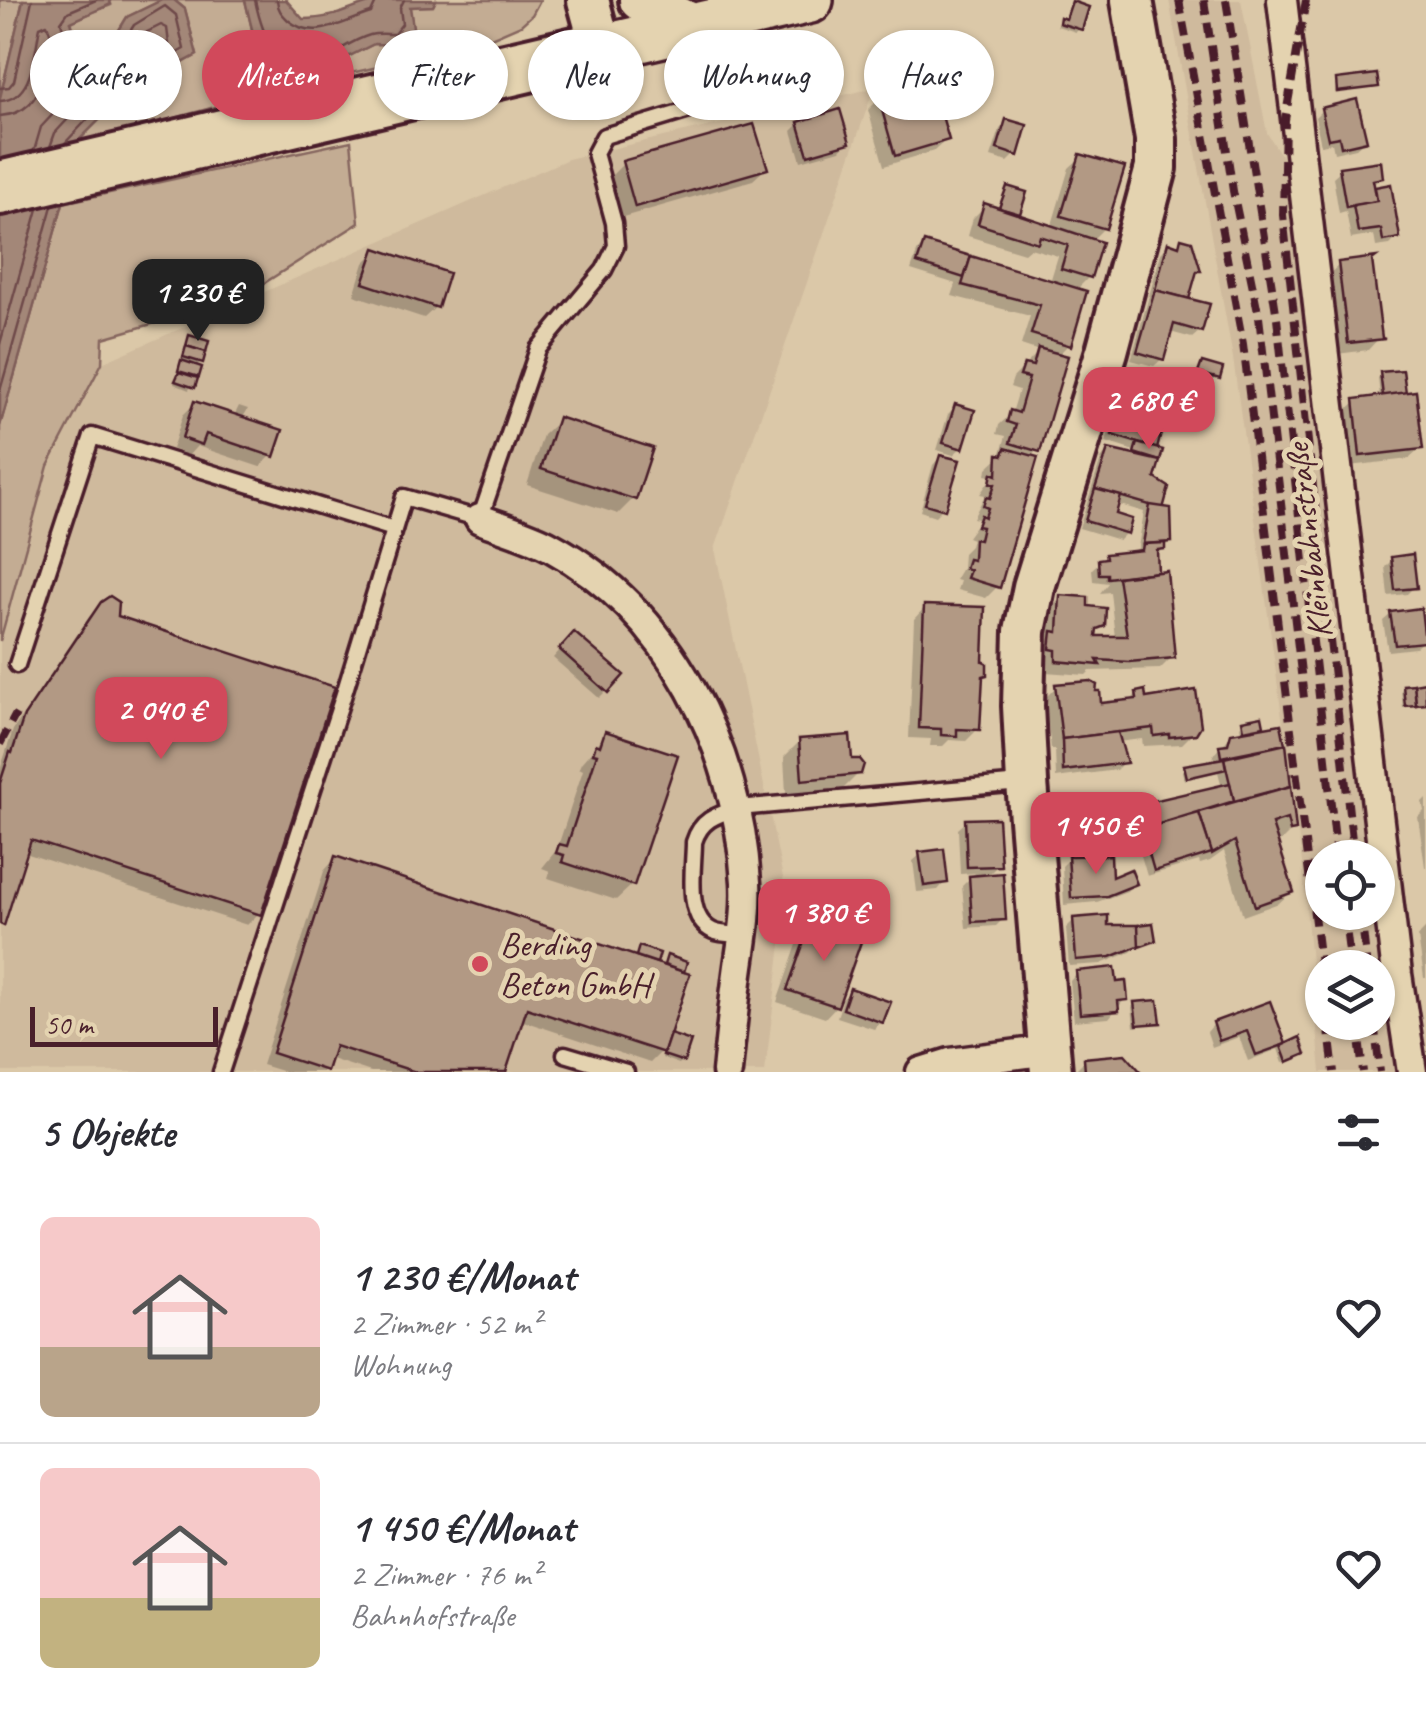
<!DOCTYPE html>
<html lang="de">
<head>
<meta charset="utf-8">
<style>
	body { margin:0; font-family:Caveat,sans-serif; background:#f2f2f3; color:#2b2b33; height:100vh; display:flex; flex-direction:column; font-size:38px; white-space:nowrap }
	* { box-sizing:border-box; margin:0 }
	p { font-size:32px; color:#7c7c81 }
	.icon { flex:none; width:55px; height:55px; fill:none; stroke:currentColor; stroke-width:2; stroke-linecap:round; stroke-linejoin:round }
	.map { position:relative; height:1072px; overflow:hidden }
	.drawer { display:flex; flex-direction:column; background:#fff; flex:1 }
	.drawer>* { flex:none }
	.hud { position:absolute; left:30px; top:30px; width:1368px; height:90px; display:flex; gap:20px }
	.fabs { position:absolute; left:1305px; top:840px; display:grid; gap:20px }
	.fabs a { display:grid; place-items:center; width:90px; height:90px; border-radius:50%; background:#fff; box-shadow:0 2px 8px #0004; font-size:50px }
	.scale { position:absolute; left:30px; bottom:25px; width:188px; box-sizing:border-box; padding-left:10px; border:5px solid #4a1f2b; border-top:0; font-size:28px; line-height:35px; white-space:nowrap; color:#4a1f2b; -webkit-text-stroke:8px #e4d3b0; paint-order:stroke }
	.price { position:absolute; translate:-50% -85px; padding:0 22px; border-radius:20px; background:#d1495b; color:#fff; font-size:32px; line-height:65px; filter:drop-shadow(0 2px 5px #0008) }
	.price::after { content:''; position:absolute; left:50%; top:60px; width:30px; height:22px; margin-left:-15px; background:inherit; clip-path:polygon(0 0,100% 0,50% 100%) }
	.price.on { background:#222; color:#fff }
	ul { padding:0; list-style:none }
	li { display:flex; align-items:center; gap:30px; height:250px; padding:0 40px }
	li+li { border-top:2px solid #e1e1e2 }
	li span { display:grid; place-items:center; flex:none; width:280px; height:200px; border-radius:15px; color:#555 }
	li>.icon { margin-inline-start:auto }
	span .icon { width:120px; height:120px; fill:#fffc; stroke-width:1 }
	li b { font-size:42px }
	h2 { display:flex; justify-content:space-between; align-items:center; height:120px; padding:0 40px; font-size:42px }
	.pill { padding:0 35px; border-radius:45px; background:#fff; box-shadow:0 2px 8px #0004; font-size:35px; line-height:90px }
	.pill.on { background:#d1495b; color:#fff }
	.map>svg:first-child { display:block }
	.built { fill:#cfba9d; fill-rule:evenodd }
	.green { fill:#c3ac93; stroke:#86665f; stroke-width:2.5 }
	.water { fill:#a38778; stroke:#7f5d59; stroke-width:2.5 }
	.shadow { fill:#0003 }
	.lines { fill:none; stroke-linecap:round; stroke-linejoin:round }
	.shore { stroke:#6e494a; stroke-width:2.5 }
	.building { fill:#b29984; stroke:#4a1f2b; stroke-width:2.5 }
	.lane-casing { stroke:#4a1f2b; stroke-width:21 }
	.street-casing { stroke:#4a1f2b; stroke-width:35 }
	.secondary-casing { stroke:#4a1f2b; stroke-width:48 }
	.primary-casing { stroke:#4a1f2b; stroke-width:52 }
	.highway-casing { stroke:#4a1f2b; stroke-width:60 }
	.lane { stroke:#e4d3b0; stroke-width:14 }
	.street { stroke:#e4d3b0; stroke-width:28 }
	.secondary { stroke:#e4d3b0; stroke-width:40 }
	.primary { stroke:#e4d3b0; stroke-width:45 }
	.highway { stroke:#e4d3b0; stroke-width:52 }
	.rail { stroke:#4a1f2b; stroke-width:8; stroke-dasharray:15 8; stroke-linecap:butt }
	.poi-dot { fill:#d1495b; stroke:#e4d3b0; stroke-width:4 }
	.labels { text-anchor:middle; stroke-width:10; stroke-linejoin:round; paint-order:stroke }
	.street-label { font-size:35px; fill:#4a1f2b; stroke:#e4d3b0 }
	.poi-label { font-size:35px; fill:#4a1f2b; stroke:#e4d3b0; text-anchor:start }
</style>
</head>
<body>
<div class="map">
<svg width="1426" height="1072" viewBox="0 0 1426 1072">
	<rect width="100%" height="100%" fill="#dbc8a8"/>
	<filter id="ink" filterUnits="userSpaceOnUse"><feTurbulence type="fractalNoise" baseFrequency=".01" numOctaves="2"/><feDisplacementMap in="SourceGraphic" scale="20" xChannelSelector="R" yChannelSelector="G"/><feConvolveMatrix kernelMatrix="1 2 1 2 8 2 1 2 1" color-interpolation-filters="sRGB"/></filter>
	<g filter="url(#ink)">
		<g class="built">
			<path d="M1169,0h72l26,133 21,33 79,691 -45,1v54l52,1 20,159h-73l-19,-209 -69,-505zM1322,968h56v54h-56z"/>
			<path d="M874,88l-159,461 72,348 -22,175h-765v-431l48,-175 54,-103 466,-204z"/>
		</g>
		<g class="green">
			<path d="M0,0h23l-23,98z"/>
			<path d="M109,0h53l-35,17 -31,51 -17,-18 -8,-29 40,-16z"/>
			<path d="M174,0h71l12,50 62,21 55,-27 35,-38h24l3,-6h104l-8,15 -11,10 -46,20 -199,45 -203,56 51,-51 73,-40 -12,-46z"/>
			<path d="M351,141l8,82 -120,76 -136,39 -1,25 -54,103 -48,175v-215l63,-223z"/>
		</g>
		<g class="water">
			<path d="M23,0h86l2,4 -40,18 8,28 17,18 31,-51 35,-17h12l11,9 12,46 -73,40 -51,51 -10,57 -63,223v-328z"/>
			<path d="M245,0h41l17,19c34,0 47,-12 77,-19 16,0 39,0 56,0l-3,6 -23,1 3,20 -15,18 -24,-1 -55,27 -36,-2 -26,-19z"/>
		</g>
		<g class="shadow">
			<path d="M1070,7l9,22 -3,3 -19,-6 4,-6 4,2z"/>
			<path d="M1337,81l39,5 -41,7z"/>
			<path d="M879,99l67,41 -12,11 -50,15 -16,-56z"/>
			<path d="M1322,110l42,31 -8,7 -22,5 -2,-10 -11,2 -6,-28z"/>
			<path d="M1007,122l9,32 -8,8 -17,-5 9,-28z"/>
			<path d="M799,124l48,18 -7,8 -39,11 -9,-30z"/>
			<path d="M1081,157l23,71 -13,13 -2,36 -13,13 -7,54 -12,12 -20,94 -7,8 -32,128 -12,12 -29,-8 3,-9 -5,-1 7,-12 1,-15 7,-7 2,-7 -5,-2 10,-14 1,-4 -5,-1 12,-23 -5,-1 9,-13 1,-5 -4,-1 1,-7 13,-12 6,-20 -9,-2 2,-9 13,-12 7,-23 -9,-3 3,-9 26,-27 -18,-6 9,-29 -78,-20 4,-12 -45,-14 6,-18 7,-8 126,38 8,-26 -28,-8 -6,5 -56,-17 5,-18 12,-12 13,4 7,-18 12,21 -2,3 36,12 18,-60z"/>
			<path d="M623,164l142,5 -12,11 -130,37 -11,-42z"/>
			<path d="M1341,170l40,7 -9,9 1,4 16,-3 9,50 -8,8 -14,2 -2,-12 -23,4 -5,-28 -7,2 -6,-36z"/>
			<path d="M1182,241l11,34 -7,26 14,30 -8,7 -22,-6 -8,27 -8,7 -23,-6 30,-107 8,-8 7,2z"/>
			<path d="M376,251l60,56 -12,11 -70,-23 10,-32z"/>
			<path d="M1339,265l40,73 -11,12 -31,4 -10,-78z"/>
			<path d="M189,338l12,24 -6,5 4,1 -10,22 -15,-6 5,-18 6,-5 -4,-1z"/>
			<path d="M1202,365l15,12 -3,3 -17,-5z"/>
			<path d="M1133,372l40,28 -19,16 -4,-1 -3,9 10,36 -5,19 18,62 -15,15 1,15 -5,5 21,81 -12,12 -70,2 -4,4 -41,-3 1,-11 -7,-1 2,-15 7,-6 2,-30 11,-11 25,10 16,17 -8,8v5h21l-5,-46 -10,1 8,-10 -15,-2 -1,-12 14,-13 31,-3 7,-41 -27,-8 -4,12 13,17 -7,7 -40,-12 22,-69 7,-8 24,6 2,-6 -28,-9 19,-63z"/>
			<path d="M1381,375l23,20 17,53 -12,11 -60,7 -6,-53 12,-11 25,-4 -2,-20z"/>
			<path d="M195,403l39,13 5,-10 9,3 -6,10 30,36 -12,12 -63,-21 -8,9 -17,-6 11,-34z"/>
			<path d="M955,407l6,41 -8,7 -16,-5 11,-36z"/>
			<path d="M559,420l75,78 -16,16 -91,-29 16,-50z"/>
			<path d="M940,457l3,51 -8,8 -15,-5 13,-46z"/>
			<path d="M1392,560l22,27 -7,7 -19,2 -3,-29z"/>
			<path d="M102,604l13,14 144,295 -12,12 -222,-72 -25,73v-156l13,-40 76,-113z"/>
			<path d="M925,607l53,122 -12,12 -17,-1 -6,6h-13l1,-7 -22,-1 5,-119z"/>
			<path d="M1391,614l32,27 -8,7 -27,3 -5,-30z"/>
			<path d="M567,642l39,49 -7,7 -46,-40z"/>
			<path d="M1057,686l42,20 30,-4 8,-8 57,38 -12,12 -39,2 -1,-7 -25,3 7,20 -8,8 -60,8 -1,-29h-4l-6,-51z"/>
			<path d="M1404,687l20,16 -21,5 -2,-18z"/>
			<path d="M1243,723l18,2 -6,6 24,-5 14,103 -12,12 -6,1 16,50 -12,11 -36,13 -19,-65 -14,10 -10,3 -1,-3 -52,15 -12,-41 -43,13 -31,1 -3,-37 7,-7 40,16 117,-34 -4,-15 -34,8 -2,-9 33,-10 -2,-6 19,-20 9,-2 -1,-7z"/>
			<path d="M606,734l26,151 -16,15 -68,-22 2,-7 -8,-3 15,-19 26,-79 -4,-2 2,-5z"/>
			<path d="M800,741l59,32 -16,16 -57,5 -2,-37z"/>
			<path d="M1426,798v69h-1l-7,-50 6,-6 -2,-9z"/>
			<path d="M966,822l32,43 -12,12 17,42 -7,7 -30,2 -4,-42 13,-13 -15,1 -2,-45z"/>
			<path d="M921,854l24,28 -7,8 -21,2 -4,-31z"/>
			<path d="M335,859l299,99 6,-9 15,12 -3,3 10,3 5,-9 15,12 -18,74 18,17 -3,3 -17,-6 3,-10 -15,15 -130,-43 -17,52h-132l-43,-14 -6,14h-37l-23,-7 62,-194z"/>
			<path d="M1069,859l41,21 24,3 -7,8 -30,11 -33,3 -2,-39z"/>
			<path d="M1074,920l32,8 47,12 -14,8v-4l-8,8 -30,12 -32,2 -3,-38z"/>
			<path d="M811,924l25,81 15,-14 30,31 -7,7 -37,-12 6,-18 -18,19 -48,-16 23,-66z"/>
			<path d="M1426,928v50h-2l-6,-42z"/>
			<path d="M1077,973l38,12 10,14 -16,19 -35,3 -4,-40z"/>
			<path d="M1135,1004l23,18 -24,5 -2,-20z"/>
			<path d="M1268,1005l16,42 20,6 -3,3 -18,7 -5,-14 -30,12 -9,-24 -27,10 -5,-15 7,-8z"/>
			<path d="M1085,1060l53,12h-65z"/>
		</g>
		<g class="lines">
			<g class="shore">
				<path d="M255,0c7,33 20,76 65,60 17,-7 32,-20 50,-25 7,-2 16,-1 24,-1l8,-10 -2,-16 4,-8"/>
				<path d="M277,0c1,10 4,13 11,20 26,22 56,1 83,-7l6,-13"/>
				<path d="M161,25l6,3 2,16 -33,19 -5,-1 -2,-6 14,-22z"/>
				<path d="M0,88l9,-1 5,-6 18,-81"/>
				<path d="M0,101c34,-2 34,-48 40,-74l7,-3 14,39 31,30 -37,40 -5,14"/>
				<path d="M0,116c26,-2 37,-16 44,-40l8,-1 17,22 -28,30 -7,24"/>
				<path d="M64,144l54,-57 66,-38 -8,-34 -11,-9 -31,19 -30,48 -14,2 -20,-21 -9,-32 7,-10 28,-12"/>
				<path d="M0,344l38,-135"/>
				<path d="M0,391l52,-185"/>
			</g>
		</g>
		<g class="building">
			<path d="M1072,1l17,6 -7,23 -23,-7 1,-6 6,2z"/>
			<path d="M1377,74l2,13 -42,5 -1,-13z"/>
			<path d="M932,81l17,59 -54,16 -17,-60z"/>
			<path d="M1357,99l10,42 -26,6 -2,-10 -11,2 -7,-31z"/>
			<path d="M840,109l10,34 -42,12 -10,-33z"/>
			<path d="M1006,119l21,6 -9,31 -21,-7z"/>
			<path d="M754,124l14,45 -133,38 -13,-46z"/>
			<path d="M1080,154l45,13 -19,62 -45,-13z"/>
			<path d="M1381,161l2,17 -10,2 4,21 -31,6 -7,-40z"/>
			<path d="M1391,184l9,54 -17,3 -2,-12 -23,3 -5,-27 24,-4 -2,-14z"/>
			<path d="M1007,186l20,6 -7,22 -21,-6z"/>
			<path d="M984,203l118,39 -11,36 -30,-9 7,-24 -28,-9 -2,7 -60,-19z"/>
			<path d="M1181,238l11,3 9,30h-4l-8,28 -34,-9 13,-48 11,4z"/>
			<path d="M924,242l47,14 -7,22 -47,-15z"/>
			<path d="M375,248l74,25 -11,35 -75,-25z"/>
			<path d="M971,256l116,35 -16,55 -40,-12 9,-29 -78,-20z"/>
			<path d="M1376,257l-4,3 10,78 3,1 -37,4 -10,-81z"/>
			<path d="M1155,290l55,14 -8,28 -28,-8 -10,36 -27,-8z"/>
			<path d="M189,335l20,6 -3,11 -20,-6z"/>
			<path d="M186,346l20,6 -3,11 -20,-6z"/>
			<path d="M1038,348l30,8 -28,96 -30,-9 6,-18 -9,-3 3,-12 9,3 10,-35 -9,-2 4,-12 9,2z"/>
			<path d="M181,360l21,7 -3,10 -21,-6z"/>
			<path d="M1202,362l21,6 -3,11 -22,-6z"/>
			<path d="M1132,369l48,15 -5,17 -8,-2 -3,11 -41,-12z"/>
			<path d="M1403,370l3,23 -23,3 -3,-24z"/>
			<path d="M179,372l19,6 -3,10 -20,-7z"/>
			<path d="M1416,391l7,58 -63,7 -6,-57z"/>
			<path d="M1123,398l32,9 -5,15 13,4 -6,23 -45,-14z"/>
			<path d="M194,401l89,29 -9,27 -68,-23 -4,11 -20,-7z"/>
			<path d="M955,404l20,6 -12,39 -20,-6z"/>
			<path d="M558,417l95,31 -17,52 -95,-31z"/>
			<path d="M1137,443l26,7 -3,11 -26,-8z"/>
			<path d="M1005,448l33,9 -38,131 -33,-10 3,-8 -5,-2 3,-9 5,1 1,-21 5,1 3,-13 -5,-1 4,-11 4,2 3,-9 -5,-2 3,-9 4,1 5,-14 -5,-1 2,-10 5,2 1,-21 5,1z"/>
			<path d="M1108,449l52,12 -5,17 14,9 -6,22 -68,-20z"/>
			<path d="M940,455l20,5 -15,50 -20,-6z"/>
			<path d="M1095,489l26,7 -5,18 16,5 -4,15 -43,-13z"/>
			<path d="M1150,505l21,3 1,34 -29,2z"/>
			<path d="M1165,543v6l-8,1 1,22 -51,6v-4h-8l-1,-15 8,-1 -1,-4 37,-4 1,-6z"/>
			<path d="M1413,554l4,34 -22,2 -4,-33z"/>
			<path d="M1167,571l8,87 -46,4 -32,-2 3,5 -44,-4v-11l-6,-1 2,-18 6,1 2,-37 28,2v9l18,2 -1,18 -8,3 -1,7h31l-9,-59z"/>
			<path d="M110,596l9,6 -1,14 217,71 -74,228 -230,-75 -27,86 -4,-2v-141l10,-31 2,1 12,-37 77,-114z"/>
			<path d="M924,605l61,2 -2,54 4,2v12l-4,1 -3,54 -23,-1v7l-16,-1v-6l-22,-1z"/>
			<path d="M1421,608l4,34 -30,3 -5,-33z"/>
			<path d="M574,632l50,43 -16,18 -49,-44z"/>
			<path d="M1090,681l7,4 -1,6h4l1,12 36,-4 -1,-7 9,-2 1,8 50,-8 5,36 -5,8 -27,3v-3l-15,2 -1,-8 -91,11 -7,-55z"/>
			<path d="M1425,682l1,22 -10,1 -2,-21z"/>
			<path d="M1414,684l2,21 -11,1 -2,-21z"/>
			<path d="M1262,716l2,10 -20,4 -2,-10z"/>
			<path d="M1281,724l4,20 -64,13 -2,-12 9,-1 3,-11z"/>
			<path d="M605,731l73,24 -44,131 -72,-24 2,-7 -8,-2 3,-9 8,2 30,-92 -4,-1 3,-9 4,2z"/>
			<path d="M1118,732l9,31 -64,8 -1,-32z"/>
			<path d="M850,735l2,24h8l4,5 -3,10 -59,6 -3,-41z"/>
			<path d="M1286,744l5,42 -57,15 -10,-43z"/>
			<path d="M1224,758l2,11 -39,9 -3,-13z"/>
			<path d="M1230,783l4,18 -104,32 -2,-21 3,-6z"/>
			<path d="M1291,786l5,44 -6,1 -3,-12 -15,5 22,68 -39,14 -20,-65 -23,13 -13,-42z"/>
			<path d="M1106,799l2,19 20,-6 2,19 -29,10 -34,2 -3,-41z"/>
			<path d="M1199,813l13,40 -58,18 -12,-42z"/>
			<path d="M998,818l3,48 -34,1 -2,-48z"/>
			<path d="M944,849l4,34 -24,3 -5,-34z"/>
			<path d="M1111,855l1,22 19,-8 6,15 -30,12 -36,2 -3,-42z"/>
			<path d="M335,856l355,118 -26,79 -137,-45 -21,64h-90l-81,-26 -8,25 -55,-18z"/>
			<path d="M1003,873l3,47 -34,2 -3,-46z"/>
			<path d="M1108,915v10h30l3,20 -30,12 -35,3 -3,-42z"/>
			<path d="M811,922l51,17 -24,68 -51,-17z"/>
			<path d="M1153,923l3,18 -17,6 -1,-22z"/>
			<path d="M639,946l21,7 -3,10 -21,-7z"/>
			<path d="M667,955l20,7 -3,10 -20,-7z"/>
			<path d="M1115,967l2,15 9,-1 2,19 -10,1 1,10 -39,3 -4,-43z"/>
			<path d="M850,988l41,14 -8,21 -40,-14z"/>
			<path d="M1158,1000l3,23 -24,2 -3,-23z"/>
			<path d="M1270,1001l16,43 -30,11 -9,-24 -28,10 -6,-19z"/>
			<path d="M670,1034l21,7 -7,21 -21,-7z"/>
			<path d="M1300,1037l6,17 -19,8 -6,-16z"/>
			<path d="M1125,1054l16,18h-56l-1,-14z"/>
		</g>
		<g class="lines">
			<g class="lane-casing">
				<g id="lane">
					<path d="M17,665l75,-229 302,93"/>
					<path d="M744,935c-10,-1 -22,0 -31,-4 -29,-13 -19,-63 -19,-89 7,-23 23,-27 44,-34l283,-25"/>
					<path d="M565,1054l61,18"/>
					<path d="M221,1072l122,-375 61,-200 76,22 58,-170 66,-79 12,-24 -2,-23 -19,-70 9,-17 227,-69"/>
				</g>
			</g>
			<g class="street-casing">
				<g id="street">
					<path d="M1282,0l115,974 15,98"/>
					<path d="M480,519c23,9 49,16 71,28 120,65 187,202 195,335 2,34 -5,66 -9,99 -4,30 -7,61 -10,91"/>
					<path d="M921,1072l29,-9 99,-13"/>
				</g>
			</g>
			<g class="secondary-casing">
				<g id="secondary">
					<path d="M588,0l13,48"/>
					<path d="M640,0l54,25"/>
					<path d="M1051,1072l-24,-289 -4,-77 2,-75 9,-44 73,-236 49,-183v-29l-24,-139"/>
				</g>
			</g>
			<g class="primary-casing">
				<path id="primary" d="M601,48l209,-48"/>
			</g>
			<g class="highway-casing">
				<path id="highway" d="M0,188l601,-140"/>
			</g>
			<use href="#lane" class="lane"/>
			<use href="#street" class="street"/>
			<use href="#secondary" class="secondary"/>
			<use href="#primary" class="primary"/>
			<use href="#highway" class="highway"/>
			<g class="rail">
				<path d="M1179,0l64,344 79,635"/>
				<path d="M1204,0l29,191 26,126 45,381"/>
				<path d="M1226,0l51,318 60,540"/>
				<path d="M1306,0l-21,120 -2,95 71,643"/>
				<path d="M0,744l16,-30"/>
				<path d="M1344,912l7,56"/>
				<path d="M1361,912l6,56"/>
				<path d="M1328,1022l6,50"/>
				<path d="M1357,1022l6,50"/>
				<path d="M1374,1022l6,50"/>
			</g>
		</g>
	</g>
	<circle class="poi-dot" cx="480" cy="964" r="10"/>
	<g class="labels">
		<g class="street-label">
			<text transform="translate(1308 541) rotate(-97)" y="12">Kleinbahnstraße</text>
		</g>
		<g class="poi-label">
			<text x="500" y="956">Berding<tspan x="500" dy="40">Beton GmbH</tspan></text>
		</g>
	</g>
</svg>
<div class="fabs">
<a><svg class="icon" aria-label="locate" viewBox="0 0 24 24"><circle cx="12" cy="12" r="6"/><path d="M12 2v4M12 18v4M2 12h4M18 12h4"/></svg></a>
<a><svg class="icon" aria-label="layers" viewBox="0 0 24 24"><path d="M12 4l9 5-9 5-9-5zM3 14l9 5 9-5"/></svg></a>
</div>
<div class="scale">50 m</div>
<b class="price on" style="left:198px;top:344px">1 230 €</b>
<b class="price" style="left:1149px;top:452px">2 680 €</b>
<b class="price" style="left:161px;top:762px">2 040 €</b>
<b class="price" style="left:1096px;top:877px">1 450 €</b>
<b class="price" style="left:824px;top:964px">1 380 €</b>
<div class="hud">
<a class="pill">Kaufen</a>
<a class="pill on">Mieten</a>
<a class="pill">Filter</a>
<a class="pill">Neu</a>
<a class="pill">Wohnung</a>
<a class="pill">Haus</a>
</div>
</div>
<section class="drawer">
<h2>5 Objekte<svg class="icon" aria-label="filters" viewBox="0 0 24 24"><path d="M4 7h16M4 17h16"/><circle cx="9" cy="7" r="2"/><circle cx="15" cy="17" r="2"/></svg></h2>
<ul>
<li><span style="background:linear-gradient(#f6c9c9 65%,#b9a48a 0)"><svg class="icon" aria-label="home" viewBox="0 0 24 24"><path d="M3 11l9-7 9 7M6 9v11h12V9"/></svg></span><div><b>1 230 €/Monat</b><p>2 Zimmer · 52 m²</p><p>Wohnung</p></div><svg class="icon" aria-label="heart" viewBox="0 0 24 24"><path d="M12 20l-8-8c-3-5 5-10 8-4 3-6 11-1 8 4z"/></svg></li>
<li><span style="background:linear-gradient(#f6c9c9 65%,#c2b280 0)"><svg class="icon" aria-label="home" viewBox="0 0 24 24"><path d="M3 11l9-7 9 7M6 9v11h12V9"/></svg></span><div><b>1 450 €/Monat</b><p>2 Zimmer · 76 m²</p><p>Bahnhofstraße</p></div><svg class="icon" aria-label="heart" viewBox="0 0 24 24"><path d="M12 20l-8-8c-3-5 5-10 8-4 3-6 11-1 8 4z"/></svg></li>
</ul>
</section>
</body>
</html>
